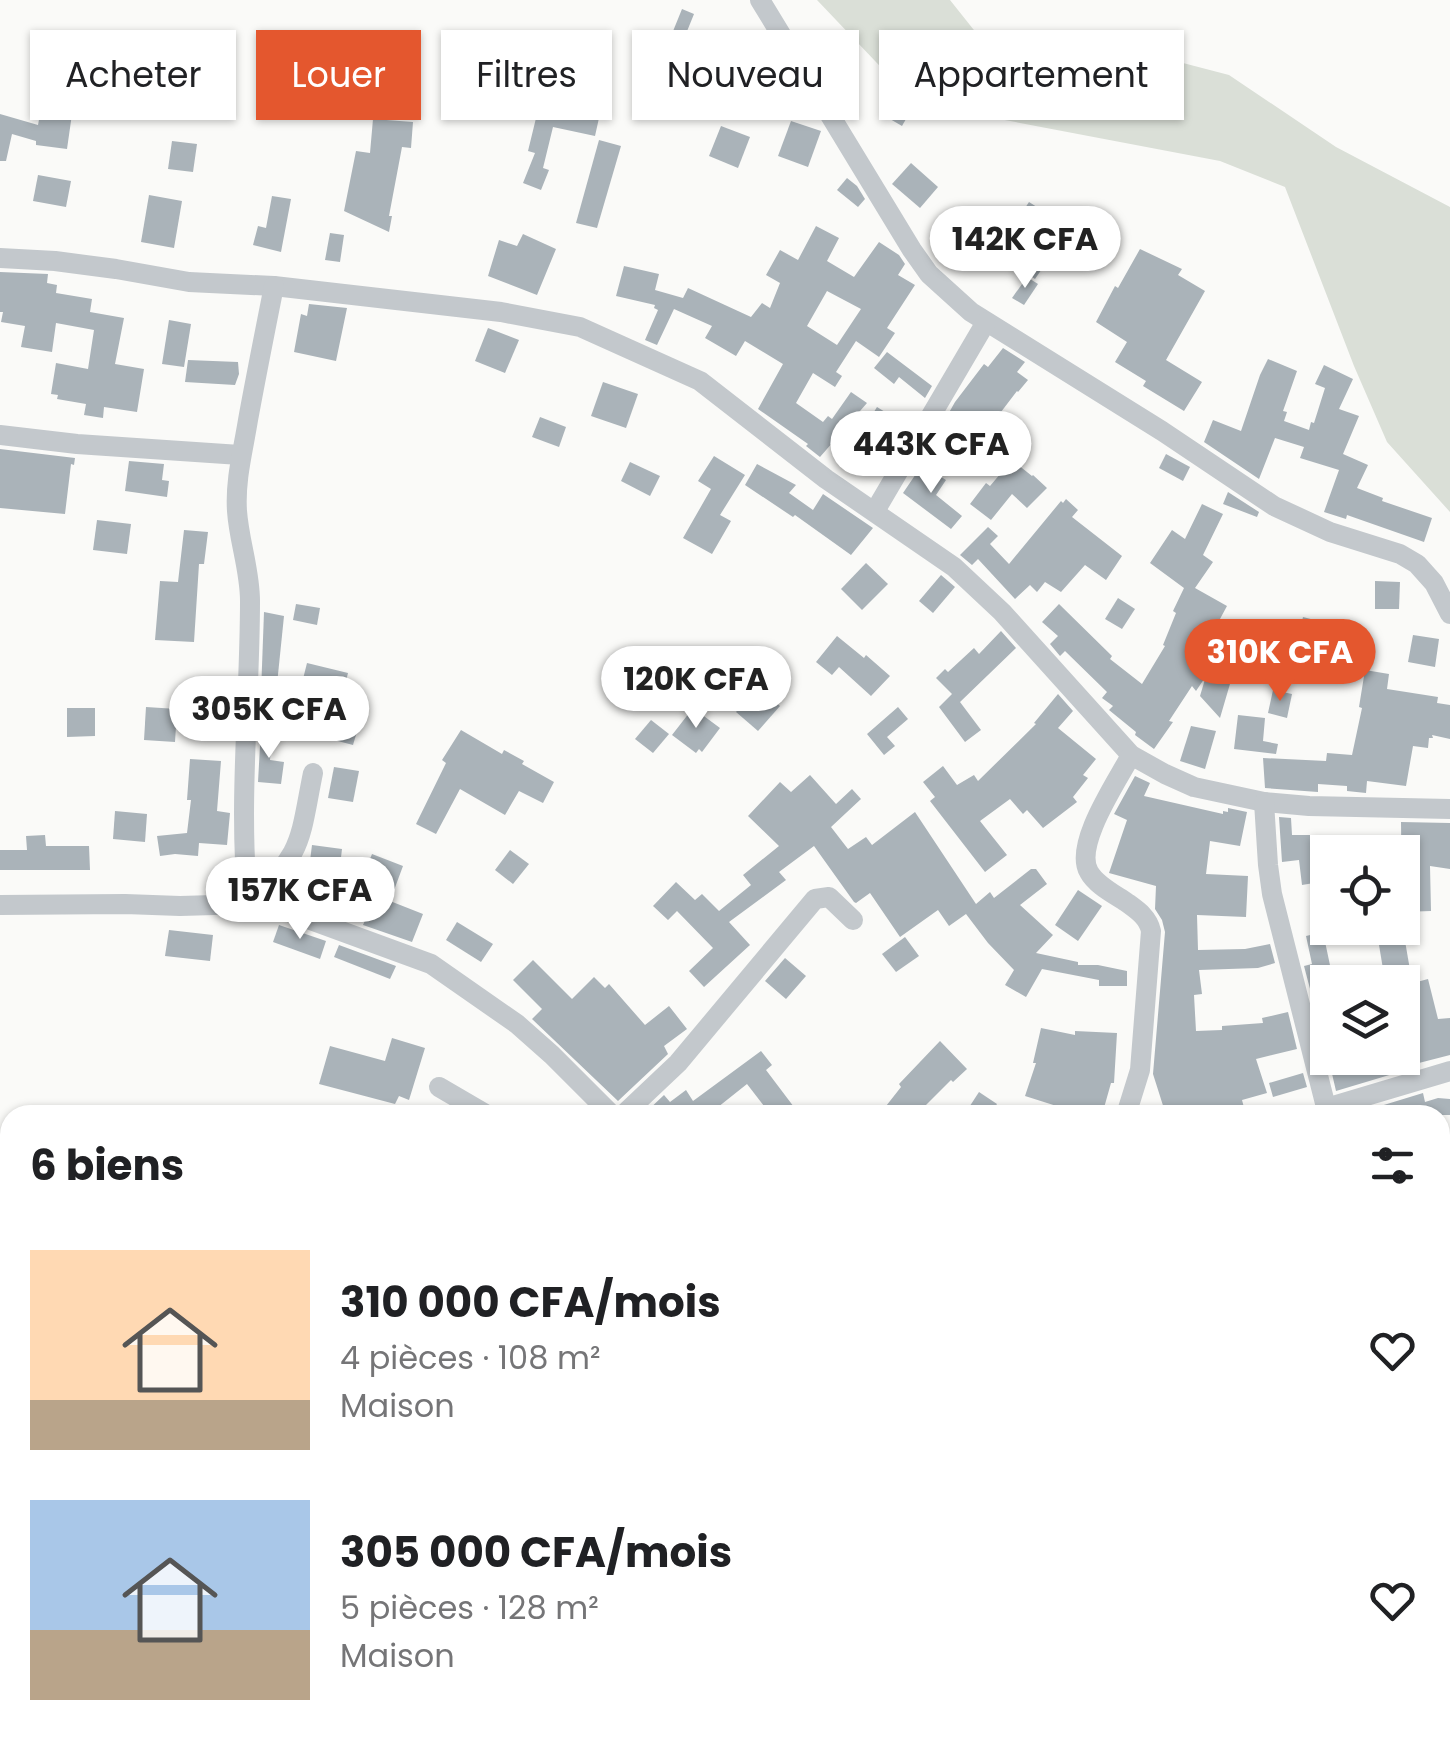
<!DOCTYPE html>
<html lang="fr">
<head>
<meta charset="utf-8">
<style>
	body { margin:0; font-family:Poppins,sans-serif; background:#f2f2f2; color:#202124; height:100vh; display:flex; flex-direction:column; font-size:38px; white-space:nowrap }
	* { box-sizing:border-box; margin:0 }
	p { font-size:32px; color:#757577 }
	.icon { flex:none; width:55px; height:55px; fill:none; stroke:currentColor; stroke-width:2; stroke-linecap:round; stroke-linejoin:round }
	.map { position:relative; flex:1; overflow:hidden }
	.side { position:absolute; left:0px; top:1105px; width:1450px; height:642px; display:flex; flex-direction:column; background:#fff; border-radius:30px 30px 0 0; box-shadow:0 2px 8px #0004 }
	.side>* { flex:none }
	.banner { position:absolute; left:30px; top:30px; width:1390px; height:90px; display:flex; gap:20px }
	.buttons { position:absolute; left:1310px; top:835px; display:grid; gap:20px }
	.buttons a { display:grid; place-items:center; width:110px; height:110px; border-radius:0px; background:#fff; box-shadow:0 2px 8px #0004; font-size:50px }
	.price { position:absolute; translate:-50% -85px; padding:0 22px; border-radius:35px; background:#fff; color:#222; font-size:32px; line-height:65px; filter:drop-shadow(0 2px 5px #0008) }
	.price::after { content:''; position:absolute; left:50%; top:60px; width:30px; height:22px; margin-left:-15px; background:inherit; clip-path:polygon(0 0,100% 0,50% 100%) }
	.price.current { background:#e4572e; color:#fff }
	ul { padding:0; list-style:none }
	li { display:flex; align-items:center; gap:30px; height:250px; padding:0 30px }
	li span { display:grid; place-items:center; flex:none; width:280px; height:200px; border-radius:0px; color:#555 }
	li>.icon { margin-inline-start:auto }
	span .icon { width:120px; height:120px; fill:#fffc; stroke-width:1 }
	li b { font-size:42px }
	h2 { display:flex; justify-content:space-between; align-items:center; height:120px; padding:0 30px; font-size:42px }
	.chip { padding:0 35px; border-radius:0px; background:#fff; box-shadow:0 2px 8px #0004; font-size:35px; line-height:90px }
	.chip.current { background:#e4572e; color:#fff }
	.map>svg:first-child { display:block }
	.green { fill:#dadfd7 }
	.building { fill:#aab3b9; fill-rule:evenodd }
	.lines { fill:none; stroke-linecap:round; stroke-linejoin:round }
	.highway-casing { stroke:#b4b9bd; stroke-width:35 }
	.minor { stroke:#c3c8cc; stroke-width:20 }
	.highway { stroke:#fff; stroke-width:30 }
</style>
</head>
<body>
<div class="map">
<svg width="1450" height="1746" viewBox="0 0 1450 1746">
	<rect width="100%" height="100%" fill="#fafaf8"/>
	<path class="green" d="M817,0h133l43,54 121,-9 115,30 107,72 114,60v305l-63,-70 -33,-76 -69,-179 -65,-26 -305,-58z"/>
	<g class="building">
		<path d="M682,9l12,5 -15,37 -12,-5z"/>
		<path d="M750,77l19,9 -8,18 -19,-8z"/>
		<path d="M523,82l80,18 -8,36 -42,-9 -10,41 6,2 -8,20 -18,-7 12,-30 -7,-2 9,-37 -9,-2 3,-14 -11,-3z"/>
		<path d="M906,91l12,7 -16,28 -12,-7z"/>
		<path d="M42,103l31,4 -6,42 -31,-4v-4l-24,-7 -6,27h-6v-47l38,11z"/>
		<path d="M373,119l40,3 -2,26 -9,-1 -13,69h3l-3,16 -45,-21 12,-60 14,2z"/>
		<path d="M791,121l30,10 -13,36 -30,-11z"/>
		<path d="M721,126l29,11 -12,31 -29,-12z"/>
		<path d="M599,140l22,6 -24,82 -21,-5z"/>
		<path d="M172,141l25,3 -4,28 -25,-3z"/>
		<path d="M911,163l27,24 -18,21 -28,-24z"/>
		<path d="M38,175l33,6 -5,26 -33,-6z"/>
		<path d="M847,178l10,8 8,13 -7,8 -21,-17z"/>
		<path d="M149,195l33,6 -8,47 -33,-6z"/>
		<path d="M272,196l19,3 -10,53 -28,-7 5,-19 8,2z"/>
		<path d="M1029,202l41,26 -35,51 -38,-26 -11,18 -35,-22 19,-28 16,10 17,-25 16,11z"/>
		<path d="M816,226l23,12 -12,23 27,16 25,-35 20,13 6,9 -7,11 17,10 -28,43 8,5 -16,24 -23,-16 -20,31 6,4 -7,11 -22,-14 -17,30 27,19 5,-6 4,3 19,-27 16,11 -47,54 -14,-11 2,-2 -50,-35 25,-45 -38,-23 -9,15 -31,-18 7,-12 -38,-17 -17,36 -12,-5 13,-30 -4,-2 1,-3 -39,-9 8,-30 35,8 -4,16 28,8 5,-10 63,29 11,-14 8,5 10,-25 -14,-8 14,-25 18,10zM827,291l34,18 -24,36 -30,-19z"/>
		<path d="M330,233l14,2 -4,27 -15,-2z"/>
		<path d="M523,234l33,15 -19,46 -49,-19 11,-36 18,6z"/>
		<path d="M1140,249l42,20 -4,6 27,16 -39,69 36,22 -18,29 -41,-25 3,-5 -31,-19 12,-20 -31,-20 19,-36 3,2z"/>
		<path d="M0,272l48,2 -1,9 10,2 -1,8 36,6 -2,13 34,6 -9,46 29,5 -7,43 -33,-5 -1,11 -19,-3 2,-11 -29,-5 1,-4 -7,-1 5,-31 32,6 6,-39 -38,-7 -4,29 -31,-5 4,-21 -24,-4 2,-10h-3z"/>
		<path d="M1027,277l11,7 -14,21 -12,-7z"/>
		<path d="M309,304l38,4 -11,53 -42,-9 7,-38 6,2z"/>
		<path d="M169,320l22,4 -7,43 -22,-3z"/>
		<path d="M488,328l31,12 -14,33 -30,-12z"/>
		<path d="M1003,348l22,14 -8,10 11,8 -10,12 -1,-1 -29,38 -21,-16 -14,20 -11,-8 13,-23 29,-38 4,3z"/>
		<path d="M887,352l45,34 -7,12 -26,-21 -5,7 -20,-16z"/>
		<path d="M1268,359l29,12 -14,40 4,1 -3,9 25,9 2,-8 3,1 11,-35 -10,-4 9,-19 29,14 -14,30 20,7 -16,38 25,11 -11,23 26,10 -1,3 50,17 -8,24 -77,-27 -1,4 -22,-7 15,-42 -39,-12 4,-11 -29,-9 -16,41 -55,-37 9,-22 28,11 19,-56z"/>
		<path d="M188,360l50,2 1,12 -4,11 -50,-3z"/>
		<path d="M603,382l35,12 -12,34 -35,-12z"/>
		<path d="M877,407l21,13 -11,19 -22,-13z"/>
		<path d="M540,417l26,10 -7,20 -27,-10z"/>
		<path d="M0,449l75,9 -1,7 -3,-1 -6,50 -65,-6z"/>
		<path d="M1166,454l24,13 -7,14 -24,-13z"/>
		<path d="M714,456l31,19 -25,40 11,6 -19,33 -29,-16 28,-49 -13,-8z"/>
		<path d="M1012,460l20,16 1,-1 14,13 -20,20 -15,-14 -21,26 -21,-16 16,-21 4,3z"/>
		<path d="M129,461l35,3 -2,16 7,1 -2,16 -42,-6z"/>
		<path d="M630,462l30,14 -10,20 -29,-15z"/>
		<path d="M757,464l39,21 -7,8 24,17 10,-16 50,34 -22,27 -56,-40 -2,2 -48,-32z"/>
		<path d="M922,465l24,15 -10,15 26,21 -11,13 -48,-36z"/>
		<path d="M1228,492l31,20 -2,5 -34,-13z"/>
		<path d="M1066,499l12,11 -6,7 50,39 -16,24 -21,-15 -24,27 -16,-10 -8,10 -7,-7 -15,14 -37,-40 -6,6 -12,-10 28,-28 10,9 -8,8 19,20 52,-63 2,2z"/>
		<path d="M1202,504l21,10 -20,41 10,7 -18,26 32,18 -13,24 -6,-2 -16,39 40,10 -12,41 -20,-22 6,-20 -10,15 -4,-5 -23,35 4,1 -19,27 -19,-14 1,-3 -27,-22 4,-4 -11,-8 5,-6 -42,-41 -5,5 -10,-12 8,-8 -16,-14 17,-18 53,52 -2,3 32,25 23,-38 -2,-1 13,-32 -3,-2 11,-23 -34,-25 22,-33 13,9z"/>
		<path d="M97,520l34,4 -4,30 -34,-4z"/>
		<path d="M184,530l24,2 -4,32h-5l-5,78 -39,-2 5,-59 18,1z"/>
		<path d="M866,563l22,21 -26,26 -21,-21z"/>
		<path d="M941,575l14,12 -22,26 -14,-12z"/>
		<path d="M1375,581l25,1 -1,27h-24z"/>
		<path d="M1118,598l17,11 -13,20 -17,-10z"/>
		<path d="M296,604l24,4 -3,17 -24,-5z"/>
		<path d="M264,612l20,4 -8,78 -15,-1z"/>
		<path d="M1303,617l27,7 -5,20 -27,-6z"/>
		<path d="M1001,631l15,17 -56,54 21,28 -16,12 -26,-35 13,-13 -16,-16 9,-9 3,3 26,-24 5,6z"/>
		<path d="M1265,633l24,5 -4,17 -23,-5z"/>
		<path d="M1413,635l26,4 -4,28 -27,-5z"/>
		<path d="M837,636l27,22 2,-3 24,21 -19,20 -32,-29 -7,8 -16,-13z"/>
		<path d="M307,663l41,10 -9,36 -41,-10z"/>
		<path d="M1365,670l24,4 -2,15 51,8 -1,6 13,2v34l-18,-4 1,3h-4l-1,10 -15,-2 -7,40 -39,-5 -1,12 -19,-2v-5l-29,-2v8l-53,-4 -2,-30 63,3 1,-8 25,2 10,-47 -3,-1z"/>
		<path d="M758,687l22,19 -22,25 -22,-19z"/>
		<path d="M1273,690l19,4 -5,24 -19,-5z"/>
		<path d="M1058,694l15,17 -15,17 38,31 -13,16 5,3 -15,19 4,5 -34,26 -16,-18 -4,4 -13,-15 -30,22 27,34 -22,17 -55,-71 5,-4 -12,-15 20,-16 14,19 17,-10 4,6 58,-57 -2,-1z"/>
		<path d="M146,707l31,2 -2,33 -31,-2z"/>
		<path d="M898,707l10,12 -21,18 8,9 -11,9 -17,-21z"/>
		<path d="M67,708h28v28l-28,1z"/>
		<path d="M693,708l27,20 -18,24 -3,-3 -3,4 -24,-18z"/>
		<path d="M342,712l19,6 -8,27 -19,-5z"/>
		<path d="M1238,715l27,3 -2,23 15,3 -2,10 -42,-5z"/>
		<path d="M651,720l18,14 -16,19 -18,-14z"/>
		<path d="M1191,726l25,5 -11,38 -25,-8z"/>
		<path d="M261,728l12,1 -3,31 14,2 -3,22 -23,-2z"/>
		<path d="M461,730l41,24 2,-4 20,11 -2,3 32,18 -11,21 -24,-12 -14,24 -45,-26 -24,45 -20,-10 30,-61 -4,-3z"/>
		<path d="M190,759l31,2 -4,50 13,2 -3,32 -28,-2 -1,13 -23,-2 -15,2 -3,-20 30,-3 4,-33h-4z"/>
		<path d="M334,767l25,4 -6,31 -25,-4z"/>
		<path d="M810,775l26,29 16,-15 9,10 -30,28 17,22 18,-12 6,8 43,-33 61,92 14,-12 4,6 37,-29h5l11,15 -27,21 33,30 -17,18 42,9v3h20l29,6v15h-28v-6l-57,-11 -16,28 -21,-12 9,-15 -26,-27 -22,-29 -17,12 -11,-16 -38,27 -30,-44 -14,10 -2,-1 -40,-56 -35,26 7,8 -57,42 21,23 -46,42 -15,-16 24,-23 -36,-37 -9,9 -15,-14 23,-24 19,18 7,-6 17,17 32,-26 -8,-10 36,-29 -31,-30 32,-34 11,10z"/>
		<path d="M1135,776l15,7 -6,13 79,18v-3l5,1v-4l19,4 -7,34 -30,-5 -4,33 42,2 -2,41 -49,-2 1,35 47,-1 25,-5 5,19 -17,5 -59,2 3,24 -8,1 2,36 26,-1v-4l41,-3 -1,-5 26,-6 9,37 -41,10 11,34 -25,7 4,15h-14l-2,-9 -29,9h-35l-13,-41 12,-142 -3,-12 -7,-11 1,-23 -47,-13 18,-53 -13,-6z"/>
		<path d="M115,811l32,3 -2,28 -32,-3z"/>
		<path d="M1279,817l12,1 1,17h24l4,47 -18,3 -3,-25 -17,2z"/>
		<path d="M1401,822l49,1v46l-20,-3 1,45 -29,1z"/>
		<path d="M45,835l1,11h43l1,24h-90v-20h27l-1,-14z"/>
		<path d="M312,845l30,4 -2,17 24,8 8,-20 31,12 -13,35 33,13 -11,28 -49,-17 11,-25 -43,-13 -1,2 -29,-6 5,-23 4,1z"/>
		<path d="M510,850l19,14 -16,20 -18,-14z"/>
		<path d="M1078,890l24,16 -24,35 -23,-16z"/>
		<path d="M457,922l36,22 -12,18 -35,-22z"/>
		<path d="M279,925l47,16 -6,18 -47,-17z"/>
		<path d="M169,930l44,5 -3,26 -45,-5z"/>
		<path d="M1323,932l8,38 -11,4 8,30v37l-4,1 -20,-76 8,-2 -6,-28z"/>
		<path d="M1404,935l6,35 -26,5 -6,-36z"/>
		<path d="M905,937l14,19 -23,16 -14,-18z"/>
		<path d="M339,945l57,21 -6,13 -56,-22z"/>
		<path d="M785,958l21,18 -20,23 -21,-18z"/>
		<path d="M533,960l39,39 22,-22 11,11 4,-4 36,41 24,-19 18,23 -23,17 4,8 -50,47 -86,-82 10,-10 -29,-29z"/>
		<path d="M1428,979l10,40 12,-1v37l-35,9 1,3 -80,24 -6,-26 24,-7h48v-72z"/>
		<path d="M1041,1028l34,7v-4l42,2 -3,50h-3l-9,32 -35,-10 -1,4 -41,-13 11,-33h-3z"/>
		<path d="M392,1038l33,10 -16,52 -10,-4 -4,8 -76,-20 11,-38 55,15z"/>
		<path d="M940,1041l27,28 -14,13 -2,-2 -35,35h-37l22,-28 -2,-3z"/>
		<path d="M761,1051l11,14 -6,5 34,45h-29l-24,-31 -39,31h-61l-2,-2 19,-18 6,7 16,-12 7,11z"/>
		<path d="M1303,1073l4,14 -34,10 -4,-14z"/>
		<path d="M979,1092l18,12 -7,11h-26z"/>
		<path d="M1423,1093l2,9 13,-4 12,1v16h-99z"/>
	</g>
	<g class="lines">
		<g class="highway-casing">
			<g id="highway">
				<path d="M0,1337h10"/>
				<path d="M1440,1491l10,4"/>
			</g>
		</g>
		<g class="minor">
			<path d="M760,0l152,250 17,24 42,38 191,119 112,75 56,26 70,22 17,10 17,19 16,31"/>
			<path d="M0,258l55,3 61,8 73,13 85,4 227,26 79,15 120,54 126,98 128,88 48,45 129,143 34,19 29,13 70,15 45,4 141,3"/>
			<path d="M0,435l77,9 163,11"/>
			<path d="M875,511l111,-189"/>
			<path d="M1264,802l4,63 4,29 56,221"/>
			<path d="M247,899c57,-40 53,-63 66,-126"/>
			<path d="M248,904c-10,-101 2,-202 2,-303 0,-31 -11,-60 -13,-90 -2,-31 6,-60 11,-91 8,-44 17,-89 26,-134"/>
			<path d="M0,905l125,-1 55,2 68,-2 41,8 142,52 86,60 35,31 60,60"/>
			<path d="M439,1087l48,28"/>
			<path d="M1326,1108l124,-37"/>
			<path d="M623,1115l55,-52 137,-164 14,-2 24,23"/>
			<path d="M1126,1115l14,-45 11,-139c-3,-14 -14,-21 -25,-29 -12,-8 -30,-17 -37,-30 -16,-27 29,-92 42,-117"/>
			<path d="M1440,1229l10,-2"/>
			<path d="M1440,1474l10,-1"/>
			<path d="M0,1640h10"/>
			<path d="M1077,1738l12,8"/>
			<path d="M84,1746l1,-8"/>
			<path d="M216,1746l1,-8"/>
			<path d="M365,1746v-8"/>
		</g>
		<use href="#highway" class="highway"/>
	</g>
</svg>
<div class="buttons">
<a><svg class="icon" aria-label="locate" viewBox="0 0 24 24"><circle cx="12" cy="12" r="6"/><path d="M12 2v4M12 18v4M2 12h4M18 12h4"/></svg></a>
<a><svg class="icon" aria-label="layers" viewBox="0 0 24 24"><path d="M12 4l9 5-9 5-9-5zM3 14l9 5 9-5"/></svg></a>
</div>
<b class="price" style="left:1025px;top:291px">142K CFA</b>
<b class="price" style="left:931px;top:496px">443K CFA</b>
<b class="price current" style="left:1280px;top:704px">310K CFA</b>
<b class="price" style="left:696px;top:731px">120K CFA</b>
<b class="price" style="left:269px;top:761px">305K CFA</b>
<b class="price" style="left:300px;top:942px">157K CFA</b>
<div class="banner">
<a class="chip">Acheter</a>
<a class="chip current">Louer</a>
<a class="chip">Filtres</a>
<a class="chip">Nouveau</a>
<a class="chip">Appartement</a>
</div>
<section class="side">
<h2>6 biens<svg class="icon" aria-label="filters" viewBox="0 0 24 24"><path d="M4 7h16M4 17h16"/><circle cx="9" cy="7" r="2"/><circle cx="15" cy="17" r="2"/></svg></h2>
<ul>
<li><span style="background:linear-gradient(#ffd9b3 75%,#b9a48a 0)"><svg class="icon" aria-label="home" viewBox="0 0 24 24"><path d="M3 11l9-7 9 7M6 9v11h12V9"/></svg></span><div><b>310 000 CFA/mois</b><p>4 pièces · 108 m²</p><p>Maison</p></div><svg class="icon" aria-label="heart" viewBox="0 0 24 24"><path d="M12 20l-8-8c-3-5 5-10 8-4 3-6 11-1 8 4z"/></svg></li>
<li><span style="background:linear-gradient(#a9c7e8 65%,#b9a48a 0)"><svg class="icon" aria-label="home" viewBox="0 0 24 24"><path d="M3 11l9-7 9 7M6 9v11h12V9"/></svg></span><div><b>305 000 CFA/mois</b><p>5 pièces · 128 m²</p><p>Maison</p></div><svg class="icon" aria-label="heart" viewBox="0 0 24 24"><path d="M12 20l-8-8c-3-5 5-10 8-4 3-6 11-1 8 4z"/></svg></li>
</ul>
</section>
</div>
</body>
</html>
